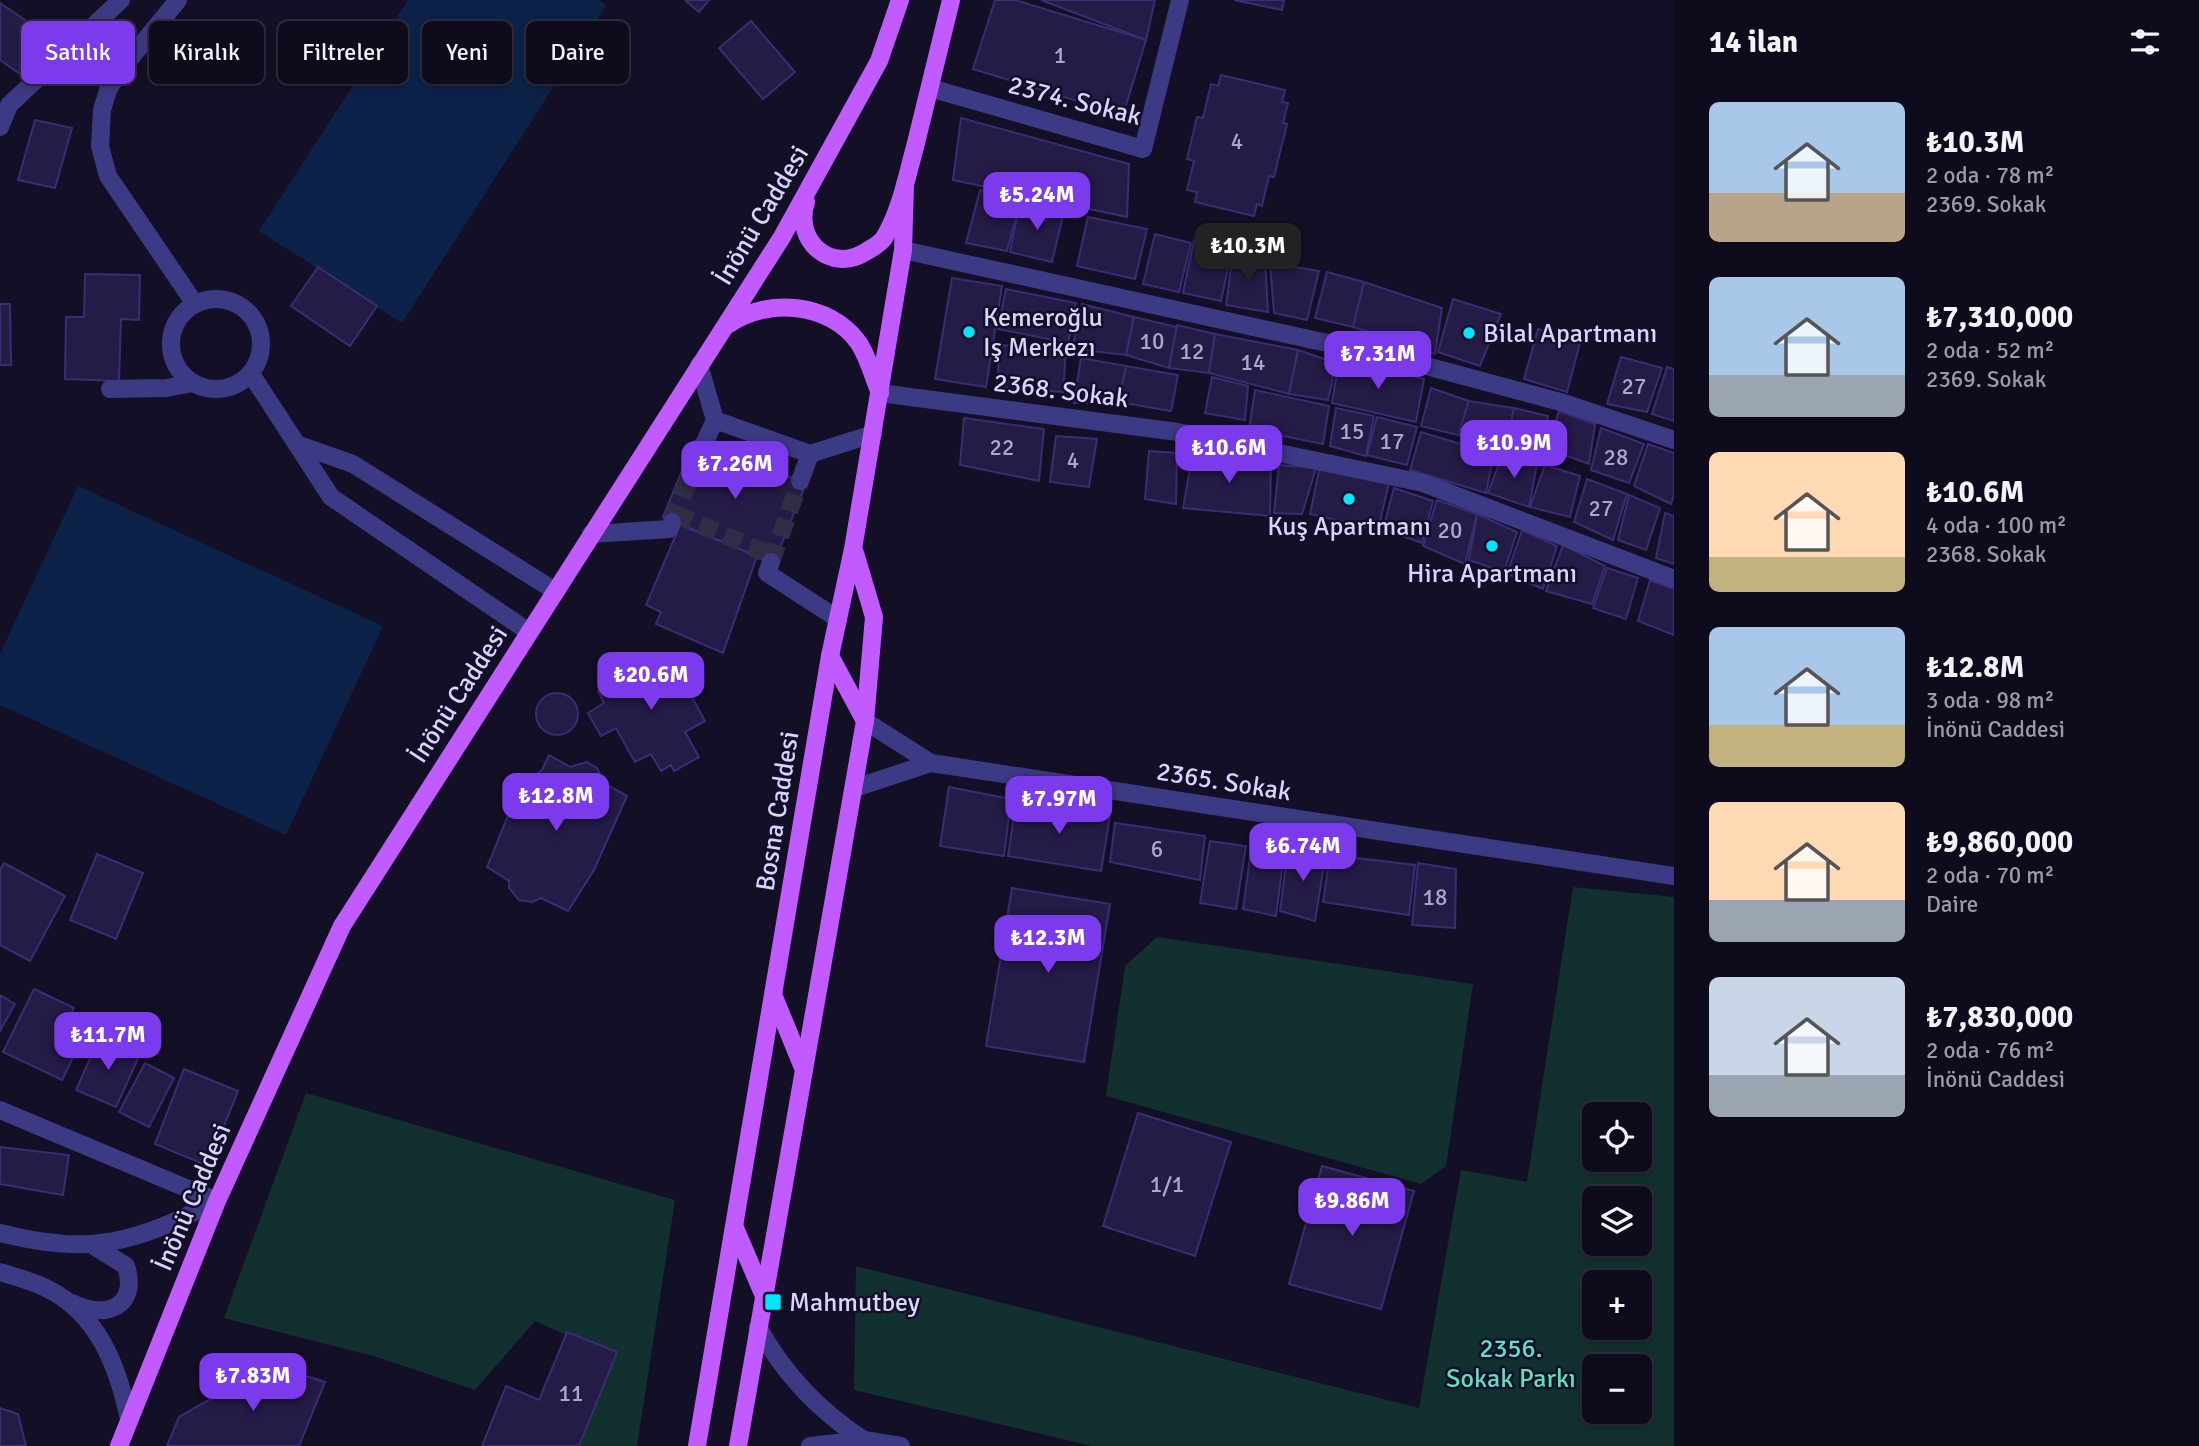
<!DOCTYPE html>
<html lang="tr">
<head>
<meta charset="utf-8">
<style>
	body { margin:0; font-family:Signika,sans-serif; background:#1c1929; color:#f1f3f6; height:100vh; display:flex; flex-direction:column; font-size:26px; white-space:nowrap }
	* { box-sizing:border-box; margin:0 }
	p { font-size:23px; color:#9b9ba3 }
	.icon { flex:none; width:38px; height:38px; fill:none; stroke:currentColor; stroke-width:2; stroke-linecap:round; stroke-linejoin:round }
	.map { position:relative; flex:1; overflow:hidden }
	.drawer { display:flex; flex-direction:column; background:#0e0b1c; width:525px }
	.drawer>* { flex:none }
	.guide { position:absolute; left:21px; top:21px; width:665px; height:63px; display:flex; gap:14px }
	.controls { position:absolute; left:1582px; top:1102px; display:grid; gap:14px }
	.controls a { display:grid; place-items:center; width:70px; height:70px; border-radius:10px; background:#0e0b1c; box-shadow:0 4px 10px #0003,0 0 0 2px #2e2b3b; font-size:35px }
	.price { position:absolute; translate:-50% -60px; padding:0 16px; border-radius:14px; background:#7c3aed; color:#fff; font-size:23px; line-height:46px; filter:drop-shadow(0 2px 4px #0008) }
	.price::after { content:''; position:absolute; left:50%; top:42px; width:21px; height:16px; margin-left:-10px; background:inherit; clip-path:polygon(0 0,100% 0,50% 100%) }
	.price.active { background:#222; color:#fff }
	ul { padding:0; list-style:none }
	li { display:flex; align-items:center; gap:21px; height:175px; padding:0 35px }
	li span { display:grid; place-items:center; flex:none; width:196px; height:140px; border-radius:10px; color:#555 }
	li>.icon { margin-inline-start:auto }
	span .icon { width:84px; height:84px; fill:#fffc; stroke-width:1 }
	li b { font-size:30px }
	h2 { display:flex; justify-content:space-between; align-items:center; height:84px; padding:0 35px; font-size:30px }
	.tag { padding:0 24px; border-radius:10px; background:#0e0b1c; box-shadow:0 4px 10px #0003,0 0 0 2px #2e2b3b; font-size:24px; line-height:63px }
	.tag.active { background:#7c3aed; color:#fff }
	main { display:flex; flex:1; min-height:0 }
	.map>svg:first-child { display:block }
	.green { fill:#12302f; fill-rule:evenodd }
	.water { fill:#0c2248 }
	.building { fill:#241b47; stroke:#3b2d73; stroke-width:2 }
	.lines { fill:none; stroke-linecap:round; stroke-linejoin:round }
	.minor-tunnel { stroke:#312d47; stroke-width:18; stroke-dasharray:18 9; stroke-linecap:butt }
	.minor { stroke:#3d3a85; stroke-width:18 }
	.major { stroke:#c25bff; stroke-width:18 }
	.poi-dot { fill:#00e5ff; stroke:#130f26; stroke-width:2.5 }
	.labels { text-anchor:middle; stroke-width:5; stroke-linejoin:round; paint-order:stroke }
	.number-label { font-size:23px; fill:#aca6d1 }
	.street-label { font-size:26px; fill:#d9d4ff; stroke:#130f26 }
	.poi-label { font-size:26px; fill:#d9d4ff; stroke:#130f26; text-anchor:start }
	.park-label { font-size:26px; fill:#5fe0c0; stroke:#130f26 }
</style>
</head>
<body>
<main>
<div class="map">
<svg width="1674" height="1446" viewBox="0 0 1674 1446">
	<rect width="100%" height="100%" fill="#130f26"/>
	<g class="green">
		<path d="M1573,887l101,10v549h-582l-238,-56 2,-124 563,142 42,-238 66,12zM1594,1115h46v45h-46zM1594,1199h46v45h-46zM1594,1283h46v45h-46zM1594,1367h46v45h-46z"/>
		<path d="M1157,937l316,47 -27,182 -25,18 -315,-88 19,-130z"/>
		<path d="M306,1093l369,107 -38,246h-57l33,-90 -78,-35 -60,69 -98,-33 -153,-39z"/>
	</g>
	<g class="water">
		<path d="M408,0h190l8,5 -204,318 -143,-92z"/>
		<path d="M78,486l305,140 -97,209 -286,-130v-51z"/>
	</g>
	<g class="building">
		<path d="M685,0h24l-10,12z"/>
		<path d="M995,0h20l131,40 -23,75 -150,-46z"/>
		<path d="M1041,0h114l-9,40z"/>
		<path d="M1234,0h50l-2,10z"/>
		<path d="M0,3l53,36 -27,39 -26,-18z"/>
		<path d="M751,21l44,51 -32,27 -44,-51z"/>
		<path d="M1221,75l64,15 -3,12 6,1 -5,20 4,1 -13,53 -5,-1 -7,30 -5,-2 -3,12 -59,-14 2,-10 -10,-2 7,-29 -7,-2 10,-42 6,1 8,-34 7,2z"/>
		<path d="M961,118l168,46 -2,53 -174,-37z"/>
		<path d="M35,120l37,8 -17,60 -37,-8z"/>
		<path d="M980,190l40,12 -13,49 -41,-8z"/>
		<path d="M1020,202l44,10 -12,50 -42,-10z"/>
		<path d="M1088,217l59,12 -12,50 -58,-13z"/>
		<path d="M1155,234l36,9 -12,49 -36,-8z"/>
		<path d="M1194,240l38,9 -11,52 -38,-8z"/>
		<path d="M1233,253l32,6 3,53 -42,-7z"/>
		<path d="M1270,263l49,8 -12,49 -33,-7z"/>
		<path d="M318,267l59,39 -27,40 -59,-40z"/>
		<path d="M1327,272l37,10 -11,45 -38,-9z"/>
		<path d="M85,274l55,1 -1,45 -18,-1 -2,62 -54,-2 1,-62h18z"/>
		<path d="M952,278l50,8 -16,101 -51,-8z"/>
		<path d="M1364,282l78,26 -7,46 -82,-27z"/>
		<path d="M1006,289l70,14 -8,40 -70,-14z"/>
		<path d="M1453,299l48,15 -21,52 -42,-14z"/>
		<path d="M0,304h10l1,61h-11z"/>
		<path d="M1082,304l52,13 -8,38 -54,-6z"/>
		<path d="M1134,317l43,10 -8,41 -43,-13z"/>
		<path d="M1177,325l38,9 -6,39 -40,-5z"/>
		<path d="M1538,329l42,14 -13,49 -43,-13z"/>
		<path d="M1215,334l83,16 -9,44 -80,-21z"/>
		<path d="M1000,345l66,4 -3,43 -66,-4z"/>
		<path d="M1298,350l38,13 -8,37 -39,-6z"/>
		<path d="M1621,357l41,11 -15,44 -40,-8z"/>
		<path d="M1081,358l45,8 -7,36 -45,1z"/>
		<path d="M1339,359l85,20 -8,43 -84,-19z"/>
		<path d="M1126,366l52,9 -7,36 -52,-9z"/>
		<path d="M1667,367l7,2v52l-22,-7z"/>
		<path d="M1212,377l36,9 -3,34 -40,-7z"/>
		<path d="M1431,388l38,13 -11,34 -37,-9z"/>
		<path d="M1255,390l74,16 -6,38 -74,-15z"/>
		<path d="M1469,401l45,7 -8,38 -48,-11z"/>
		<path d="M1336,408l38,8 -8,40 -36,-10z"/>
		<path d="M1514,408l34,8 -7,37 -35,-7z"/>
		<path d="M1559,411l36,13 -6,40 -42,-15z"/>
		<path d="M1377,417l40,10 -10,38 -40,-10z"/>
		<path d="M964,418l80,11 -5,52 -79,-16z"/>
		<path d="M1601,428l43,16 -15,39 -38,-13z"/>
		<path d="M1421,432l73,22 -8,39 -76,-23z"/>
		<path d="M1056,436l41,3 -8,48 -39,-5z"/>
		<path d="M694,441l112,42 -32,80 -111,-46z"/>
		<path d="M1648,444l26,9v42l-3,9 -37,-18z"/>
		<path d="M1149,451l28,2 -1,51 -31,-5z"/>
		<path d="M1193,452l78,11 -1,53 -87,-8z"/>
		<path d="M1503,453l34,11 -8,43 -41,-14z"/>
		<path d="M1279,465l37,3 -14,46 -28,-1z"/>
		<path d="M1545,465l35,11 -10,41 -40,-10z"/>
		<path d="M1320,466l69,17 -11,47 -68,-16z"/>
		<path d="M1587,479l40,15 -14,46 -39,-18z"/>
		<path d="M1394,488l39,13 -11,42 -39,-14z"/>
		<path d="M1629,495l31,13 -14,42 -28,-10z"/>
		<path d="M1437,500l40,14 -12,50 -42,-18z"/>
		<path d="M1665,513l9,3v48l-18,-6z"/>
		<path d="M1477,514l40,18 -13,40 -35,-12z"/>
		<path d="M680,525l77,31 -34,97 -67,-29 5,-12 -15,-7z"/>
		<path d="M1522,530l35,16 -14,43 -36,-15z"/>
		<path d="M1563,545l42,21 -13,38 -46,-13z"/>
		<path d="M1607,568l31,10 -12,41 -33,-11z"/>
		<path d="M1650,580l24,9v46l-36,-14z"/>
		<path d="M668,653l37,68 -20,11 14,25 -25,14 -3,-6 -10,6 -10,-17 -16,8 -19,-34 -15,8 -13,-23 16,-10 -6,-12 24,-13 -5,-10 23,-12 5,9z"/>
		<circle cx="557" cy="714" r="21"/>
		<path d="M549,755l21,12 17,-5 10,6 7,15 23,13 -33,74 -26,41 -27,-13 -9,4 -13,-2 -10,-12v-7l-22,-14 29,-71 13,-16 13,-10z"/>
		<path d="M949,787l62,12 -7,57 -64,-10z"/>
		<path d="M1016,801l94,15 -9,55 -93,-15z"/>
		<path d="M1115,823l90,13 -5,44 -90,-18z"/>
		<path d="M1210,841l36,5 -10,63 -36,-6z"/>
		<path d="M1252,842l33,4 -9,70 -33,-7z"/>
		<path d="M1288,848l38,5 -11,68 -35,-10z"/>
		<path d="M97,854l46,19 -27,66 -46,-19z"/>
		<path d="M1330,855l85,10 -6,50 -86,-13z"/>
		<path d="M4,863l61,33 -35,65 -30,-16v-75z"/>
		<path d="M1418,863l38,6 -1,59 -43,-3z"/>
		<path d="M1012,888l98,16 -26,158 -98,-16z"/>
		<path d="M34,989l40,19 -5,10 19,9 -26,53 -59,-28z"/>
		<path d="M0,995l15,9 -15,27z"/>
		<path d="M100,1036l40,18 -24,53 -40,-17z"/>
		<path d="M145,1063l29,15 -25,49 -30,-15z"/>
		<path d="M184,1069l54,22 -30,75 -53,-22z"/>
		<path d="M1138,1113l93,29 -36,114 -92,-30z"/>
		<path d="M0,1147l69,8 -6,40 -63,-11z"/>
		<path d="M1322,1166l92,25 -33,118 -92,-25z"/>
		<path d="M567,1332l50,20 -38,94h-97l24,-60 33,14z"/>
		<path d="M270,1365l55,17 -26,64h-132l12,-29z"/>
		<path d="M0,1408l18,6 8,32h-26z"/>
	</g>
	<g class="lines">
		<g class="minor-tunnel">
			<path d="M675,514l98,42"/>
			<path d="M672,522l32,-78"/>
			<path d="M771,562l29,-81"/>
		</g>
		<g class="minor">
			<path d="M178,0l-59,72 -11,18 -6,20 -2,36 8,30 87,128"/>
			<path d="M930,88l213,61 37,-149"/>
			<path d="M0,127l9,-22 112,-105"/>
			<path d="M903,250l497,109 164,44 110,37"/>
			<circle cx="216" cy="344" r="45"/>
			<path d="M699,365l16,55 -11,24"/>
			<path d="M251,374l80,123 198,135"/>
			<path d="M110,389l56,-1 27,-5"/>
			<path d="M880,393l298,39 245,51 251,96"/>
			<path d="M715,420l95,34"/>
			<path d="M299,445l54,19 202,127"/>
			<path d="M800,481l10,-27 63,-20"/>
			<path d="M591,534l78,-5 3,-7"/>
			<path d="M771,562l-4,11 71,46"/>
			<path d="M865,721l66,42 743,113"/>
			<path d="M855,788l76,-25"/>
			<path d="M0,1110l217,91"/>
			<path d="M0,1233c92,23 135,10 217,-32"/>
			<path d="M0,1272c15,5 32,9 46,16 52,25 72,79 83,131"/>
			<path d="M72,1303c33,17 67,4 54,-37l-32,-20"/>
			<path d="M758,1327c26,47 61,84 106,113"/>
			<path d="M810,1446l54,-6 37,6"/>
		</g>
		<g class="major">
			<path d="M806,202c-13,38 25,73 61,49 5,-3 13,-7 17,-13 16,-26 23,-62 31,-91 12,-49 24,-98 36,-147"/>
			<path d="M729,324c38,-26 100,-22 129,18 10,14 15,35 22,51"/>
			<path d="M830,656l35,65"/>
			<path d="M804,1070l61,-349 9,-104 -19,-64"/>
			<path d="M735,1228l29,68"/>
			<path d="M119,1446l98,-245 125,-275 440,-689 97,-176 21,-61"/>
			<path d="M697,1446l133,-790 23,-107 50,-299 2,-65"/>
			<path d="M738,1446l66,-376 -30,-73"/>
		</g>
	</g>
	<g class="poi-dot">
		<circle cx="969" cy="332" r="7"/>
		<circle cx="1469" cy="333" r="7"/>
		<circle cx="1349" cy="499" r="7"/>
		<circle cx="1492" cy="546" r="7"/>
		<rect x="764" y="1293" width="18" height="18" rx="3.5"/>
	</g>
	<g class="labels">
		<g class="number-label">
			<text x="1060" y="63">1</text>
			<text x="1237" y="149">4</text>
			<text x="1152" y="349">10</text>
			<text x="1192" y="359">12</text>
			<text x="1253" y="370">14</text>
			<text x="1634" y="394">27</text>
			<text x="1352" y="439">15</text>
			<text x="1392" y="449">17</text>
			<text x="1002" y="455">22</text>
			<text x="1616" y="465">28</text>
			<text x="1073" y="468">4</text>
			<text x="1601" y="516">27</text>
			<text x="1450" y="538">20</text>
			<text x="1157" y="857">6</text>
			<text x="1435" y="905">18</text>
			<text x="1167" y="1192">1/1</text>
			<text x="571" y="1401">11</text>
		</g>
		<g class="street-label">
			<text transform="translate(1075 100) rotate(14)" y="9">2374. Sokak</text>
			<text transform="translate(761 215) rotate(-59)" y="9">İnönü Caddesi</text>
			<text transform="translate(1061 390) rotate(7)" y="9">2368. Sokak</text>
			<text transform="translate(458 694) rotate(-57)" y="9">İnönü Caddesi</text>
			<text transform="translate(1224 781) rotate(9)" y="9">2365. Sokak</text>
			<text transform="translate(777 811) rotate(-81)" y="9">Bosna Caddesi</text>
			<text transform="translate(192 1197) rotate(-67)" y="9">İnönü Caddesi</text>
		</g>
		<g class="poi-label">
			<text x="983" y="326">Kemeroğlu<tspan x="983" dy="30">Iş Merkezı</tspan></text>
			<text x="1483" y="342">Bilal Apartmanı</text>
			<text x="1349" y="535" text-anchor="middle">Kuş Apartmanı</text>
			<text x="1492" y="582" text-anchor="middle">Hira Apartmanı</text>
			<text x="789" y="1311">Mahmutbey</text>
		</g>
		<g class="park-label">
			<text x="1511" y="1357">2356.<tspan x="1511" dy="30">Sokak Parkı</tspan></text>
		</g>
	</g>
</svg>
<div class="controls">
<a><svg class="icon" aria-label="locate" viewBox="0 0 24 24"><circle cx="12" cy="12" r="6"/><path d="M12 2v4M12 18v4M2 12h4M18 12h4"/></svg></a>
<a><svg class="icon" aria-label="layers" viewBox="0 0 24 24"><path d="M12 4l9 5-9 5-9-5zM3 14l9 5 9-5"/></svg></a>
<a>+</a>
<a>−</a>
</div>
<b class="price" style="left:1037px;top:232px">₺5.24M</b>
<b class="price active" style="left:1248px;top:283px">₺10.3M</b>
<b class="price" style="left:1378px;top:391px">₺7.31M</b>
<b class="price" style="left:1514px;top:480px">₺10.9M</b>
<b class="price" style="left:1229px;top:485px">₺10.6M</b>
<b class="price" style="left:735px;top:501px">₺7.26M</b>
<b class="price" style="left:651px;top:712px">₺20.6M</b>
<b class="price" style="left:556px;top:833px">₺12.8M</b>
<b class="price" style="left:1059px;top:836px">₺7.97M</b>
<b class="price" style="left:1303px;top:883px">₺6.74M</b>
<b class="price" style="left:1048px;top:975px">₺12.3M</b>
<b class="price" style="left:108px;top:1072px">₺11.7M</b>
<b class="price" style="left:1352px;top:1238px">₺9.86M</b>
<b class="price" style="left:253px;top:1413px">₺7.83M</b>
<div class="guide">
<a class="tag active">Satılık</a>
<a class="tag">Kiralık</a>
<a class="tag">Filtreler</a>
<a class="tag">Yeni</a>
<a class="tag">Daire</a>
</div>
</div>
<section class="drawer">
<h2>14 ilan<svg class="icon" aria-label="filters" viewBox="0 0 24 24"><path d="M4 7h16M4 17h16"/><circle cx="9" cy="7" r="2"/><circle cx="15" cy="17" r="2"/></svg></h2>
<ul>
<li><span style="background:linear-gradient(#a9c7e8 65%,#b9a48a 0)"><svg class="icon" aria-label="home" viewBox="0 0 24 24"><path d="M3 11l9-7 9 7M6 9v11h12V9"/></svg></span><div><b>₺10.3M</b><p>2 oda · 78 m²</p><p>2369. Sokak</p></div></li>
<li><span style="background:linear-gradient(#a9c7e8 70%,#9aa5b1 0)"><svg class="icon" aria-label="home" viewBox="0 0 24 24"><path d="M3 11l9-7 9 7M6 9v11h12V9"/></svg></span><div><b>₺7,310,000</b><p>2 oda · 52 m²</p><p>2369. Sokak</p></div></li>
<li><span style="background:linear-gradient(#ffd9b3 75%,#c2b280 0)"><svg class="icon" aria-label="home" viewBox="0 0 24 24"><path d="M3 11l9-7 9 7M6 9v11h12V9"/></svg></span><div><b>₺10.6M</b><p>4 oda · 100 m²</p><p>2368. Sokak</p></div></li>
<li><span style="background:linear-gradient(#a9c7e8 70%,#c2b280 0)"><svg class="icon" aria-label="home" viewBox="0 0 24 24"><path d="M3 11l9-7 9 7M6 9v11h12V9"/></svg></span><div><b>₺12.8M</b><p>3 oda · 98 m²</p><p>İnönü Caddesi</p></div></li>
<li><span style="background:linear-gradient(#ffd9b3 70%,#9aa5b1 0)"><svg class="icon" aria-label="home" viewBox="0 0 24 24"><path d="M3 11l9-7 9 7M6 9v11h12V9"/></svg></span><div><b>₺9,860,000</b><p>2 oda · 70 m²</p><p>Daire</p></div></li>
<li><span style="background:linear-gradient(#c9d6e8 70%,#9aa5b1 0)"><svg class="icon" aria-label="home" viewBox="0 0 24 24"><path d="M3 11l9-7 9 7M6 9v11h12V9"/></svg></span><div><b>₺7,830,000</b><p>2 oda · 76 m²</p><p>İnönü Caddesi</p></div></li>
</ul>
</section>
</main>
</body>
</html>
